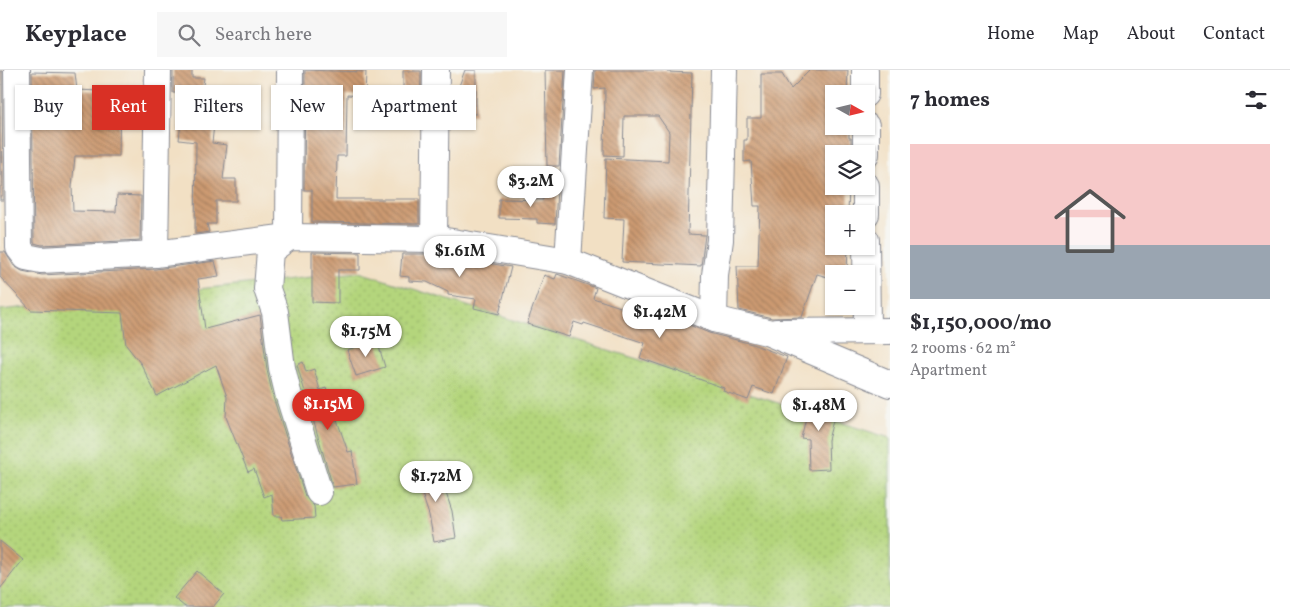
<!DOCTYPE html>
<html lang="en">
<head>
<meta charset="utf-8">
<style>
	body { margin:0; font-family:Vollkorn,serif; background:#f7f7f7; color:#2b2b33; height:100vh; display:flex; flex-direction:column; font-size:19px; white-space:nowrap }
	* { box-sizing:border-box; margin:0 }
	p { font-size:16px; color:#7c7c81 }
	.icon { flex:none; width:28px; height:28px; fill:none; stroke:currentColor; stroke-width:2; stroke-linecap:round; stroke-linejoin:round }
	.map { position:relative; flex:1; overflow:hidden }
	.panel { display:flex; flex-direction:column; background:#fff; width:400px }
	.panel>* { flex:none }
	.hud { position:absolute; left:15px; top:15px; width:475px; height:45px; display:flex; gap:10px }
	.needle { width:32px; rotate:98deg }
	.controls { position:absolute; left:825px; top:15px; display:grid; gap:10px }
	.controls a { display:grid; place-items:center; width:50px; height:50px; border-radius:0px; background:#fff; box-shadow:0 1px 4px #0004; font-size:25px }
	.price { position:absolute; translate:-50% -42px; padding:0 11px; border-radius:18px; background:#fff; color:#222; font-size:16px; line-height:32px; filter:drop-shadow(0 1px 2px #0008) }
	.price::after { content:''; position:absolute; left:50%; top:30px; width:15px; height:11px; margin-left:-8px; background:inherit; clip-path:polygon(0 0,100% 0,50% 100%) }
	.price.active { background:#d93025; color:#fff }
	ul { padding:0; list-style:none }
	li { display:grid; align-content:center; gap:10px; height:265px; padding:0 20px }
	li+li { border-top:1px solid #e1e1e2 }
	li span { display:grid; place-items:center; height:155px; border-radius:0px; color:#555 }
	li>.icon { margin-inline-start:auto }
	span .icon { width:90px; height:90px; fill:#fffc; stroke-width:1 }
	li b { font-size:21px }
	h2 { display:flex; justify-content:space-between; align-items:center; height:60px; padding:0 20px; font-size:21px }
	.chip { padding:0 18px; border-radius:0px; background:#fff; box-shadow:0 1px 4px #0004; font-size:18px; line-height:45px }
	.chip.active { background:#d93025; color:#fff }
	header { display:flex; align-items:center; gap:30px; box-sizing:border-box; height:70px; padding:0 25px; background:#fff; border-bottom:1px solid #e1e1e2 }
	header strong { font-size:24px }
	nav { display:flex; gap:28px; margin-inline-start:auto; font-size:18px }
	.search { width:350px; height:45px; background:#f7f7f7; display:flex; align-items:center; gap:12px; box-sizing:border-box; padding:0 18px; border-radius:0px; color:#7c7c81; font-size:19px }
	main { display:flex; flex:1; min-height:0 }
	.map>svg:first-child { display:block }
	.green { fill:url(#green-dots); stroke:#68826d }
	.building { fill:url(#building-back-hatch) }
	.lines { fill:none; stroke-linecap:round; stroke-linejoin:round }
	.minor-casing { stroke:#868891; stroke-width:28 }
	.minor { stroke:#fff; stroke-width:26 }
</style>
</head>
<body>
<header>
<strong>Keyplace</strong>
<div class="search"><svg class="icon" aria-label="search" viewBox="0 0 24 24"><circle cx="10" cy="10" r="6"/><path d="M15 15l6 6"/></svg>Search here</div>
<nav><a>Home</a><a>Map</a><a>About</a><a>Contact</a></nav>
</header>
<main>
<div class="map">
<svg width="890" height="537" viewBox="0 0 890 537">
	<defs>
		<pattern id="green-dots" width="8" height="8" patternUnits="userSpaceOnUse" patternTransform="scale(1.25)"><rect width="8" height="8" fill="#b4d57c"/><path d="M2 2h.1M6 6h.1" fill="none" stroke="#9ab76e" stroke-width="1.8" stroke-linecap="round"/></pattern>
		<pattern id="building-back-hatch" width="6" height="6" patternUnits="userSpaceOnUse" patternTransform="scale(1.25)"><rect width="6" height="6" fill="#cc9a71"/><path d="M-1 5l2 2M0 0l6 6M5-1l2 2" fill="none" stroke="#a57e60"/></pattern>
	</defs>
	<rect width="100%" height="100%" fill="#f6f6f2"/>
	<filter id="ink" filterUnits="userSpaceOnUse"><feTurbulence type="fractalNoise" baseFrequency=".02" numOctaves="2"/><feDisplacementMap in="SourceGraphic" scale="10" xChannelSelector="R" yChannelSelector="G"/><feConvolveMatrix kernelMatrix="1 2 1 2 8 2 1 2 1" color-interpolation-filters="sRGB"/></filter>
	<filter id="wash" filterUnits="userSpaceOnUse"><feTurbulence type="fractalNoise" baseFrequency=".0096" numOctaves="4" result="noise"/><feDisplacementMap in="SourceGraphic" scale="20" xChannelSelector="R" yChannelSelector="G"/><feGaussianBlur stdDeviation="1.12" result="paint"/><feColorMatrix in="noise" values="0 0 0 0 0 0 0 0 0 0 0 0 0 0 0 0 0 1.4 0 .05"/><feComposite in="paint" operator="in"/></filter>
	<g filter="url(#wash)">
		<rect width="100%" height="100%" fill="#f2e0c4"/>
		<path class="green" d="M359,202l531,166v169h-890v-297z"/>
		<g id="blocks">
			<g class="building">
				<path d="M173,0h19v8h12l-2,15h9l-2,21 6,1 -3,28 15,2 -4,34h13v22h-20v23h-9l2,8 -14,2 1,-92 -17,-2 5,-47h-11z"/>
				<path d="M305,0l61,2 -1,24 -18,-1 -1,61h-9l-1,43h83v25l-107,-2v-32h-8z"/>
				<path d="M465,0h11v44h-26l1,-20h5z"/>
				<path d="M545,0h20l-6,96h-12z"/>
				<path d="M595,0h72v2l25,1 -4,161 17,1 -4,31 -79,-4 2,-43 -20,-1 2,-60 62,3 1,-29 -11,-16h-34l-1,40 -19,-1 1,-67 -11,1z"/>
				<path d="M810,0h38l-1,24h-13v32h15v12h2v16h-17v32h15l-1,28h-14v32h14l-1,28h-13v5l-17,-5 -15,43 -30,1 -33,-8 -2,-44h21l2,-60h-6l-3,-45 -7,1v-22h3v-22h14v-44h21l9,15z"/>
				<path d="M0,1h2l1,129h-3z"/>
				<path d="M403,1h18l-1,54h-17z"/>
				<path d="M32,2l43,1 2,17 43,2 -1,64h-44l-3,31 1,24 43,1 1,-17 24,1 -1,44 -98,5 -8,-2z"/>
				<path d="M542,119h15l-2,35 -18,-1v-4l-38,-1v-19l44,1z"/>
				<path d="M0,182h5l9,14 8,5 20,4 114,-6 59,-8 4,15 -21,3 7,50 55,-14 7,55 6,27 32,99 9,10 1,12 -33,2 -1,-4h-7l-2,-22 -8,3 -10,-28 -6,3 -22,-55 1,-20 -11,-32 -59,31 -16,-32 -15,-19 -4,-32 -91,-3 -31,-33z"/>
				<path d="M312,182l48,1v17h-22v33l-26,-1z"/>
				<path d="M402,184h31l78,13 -12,47 -25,-6 2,-9 -28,-4v-3l-21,-10 -18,-1v-4l-9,-1z"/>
				<path d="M557,204l39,14 -3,10 61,20 1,-3 23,8 1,-2 30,12 43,11 35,13 -13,37 -21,-7 -5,13 -25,-9 1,-3 -84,-30 5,-15 -61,-20 -1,2 -9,-3 -5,15 -42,-13 17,-49 11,4z"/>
				<path d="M377,270l8,27 -29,9 -9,-26z"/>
				<path d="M303,292l3,10 8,-3 6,21 6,-2 22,64 4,-1 5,33 -24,3 -36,-122z"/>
				<path d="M812,324l25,11 -9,35 1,29 -20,1 -1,-31 -7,-1z"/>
				<path d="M436,393l16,48 4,27 -22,4 -5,-27 -15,-45z"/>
				<path d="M0,471l23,19 -23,29z"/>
				<path d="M197,501l27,23 -11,13h-28l-11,-9z"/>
			</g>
		</g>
	</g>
	<g filter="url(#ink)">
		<use href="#blocks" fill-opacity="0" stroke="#868891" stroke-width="1"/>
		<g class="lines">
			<g class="minor-casing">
				<g id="minor">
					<path d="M17,0l2,178 7,9 15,3 114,-6 134,-17 145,2 134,22 146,58 53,13 123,52"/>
					<path d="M290,0l-1,167 -19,14 -3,38 8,23 7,56 6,25 31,99"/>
					<path d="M865,0v24"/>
					<path d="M866,56v28"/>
					<path d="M866,116v28"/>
					<path d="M434,169l2,-169"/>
					<path d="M866,170l1,89"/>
					<path d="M155,184l3,-184"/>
					<path d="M568,191l12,-191"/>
					<path d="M714,249l1,-44 5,-35 4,-170"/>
					<path d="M776,262l114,-1"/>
				</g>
			</g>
			<use href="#minor" class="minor"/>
		</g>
	</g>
</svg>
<div class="controls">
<a><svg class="needle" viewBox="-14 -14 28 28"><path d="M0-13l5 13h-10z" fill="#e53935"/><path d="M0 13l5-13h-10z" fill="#7c7c81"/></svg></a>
<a><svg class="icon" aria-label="layers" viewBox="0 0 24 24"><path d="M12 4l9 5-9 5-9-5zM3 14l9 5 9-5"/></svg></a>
<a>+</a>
<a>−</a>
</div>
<b class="price" style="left:531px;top:138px">$3.2M</b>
<b class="price" style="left:460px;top:208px">$1.61M</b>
<b class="price" style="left:660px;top:269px">$1.42M</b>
<b class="price" style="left:366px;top:288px">$1.75M</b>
<b class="price active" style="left:328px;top:361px">$1.15M</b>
<b class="price" style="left:819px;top:362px">$1.48M</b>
<b class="price" style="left:436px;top:433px">$1.72M</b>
<div class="hud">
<a class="chip">Buy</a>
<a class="chip active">Rent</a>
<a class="chip">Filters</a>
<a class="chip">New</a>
<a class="chip">Apartment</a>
</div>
</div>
<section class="panel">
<h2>7 homes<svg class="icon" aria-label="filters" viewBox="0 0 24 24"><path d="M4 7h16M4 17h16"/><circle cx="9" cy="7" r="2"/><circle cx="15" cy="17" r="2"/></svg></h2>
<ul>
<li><span style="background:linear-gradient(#f6c9c9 65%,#9aa5b1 0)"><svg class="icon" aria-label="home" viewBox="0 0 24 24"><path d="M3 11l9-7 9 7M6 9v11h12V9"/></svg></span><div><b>$1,150,000/mo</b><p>2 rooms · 62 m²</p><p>Apartment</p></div></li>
</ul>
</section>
</main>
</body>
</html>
